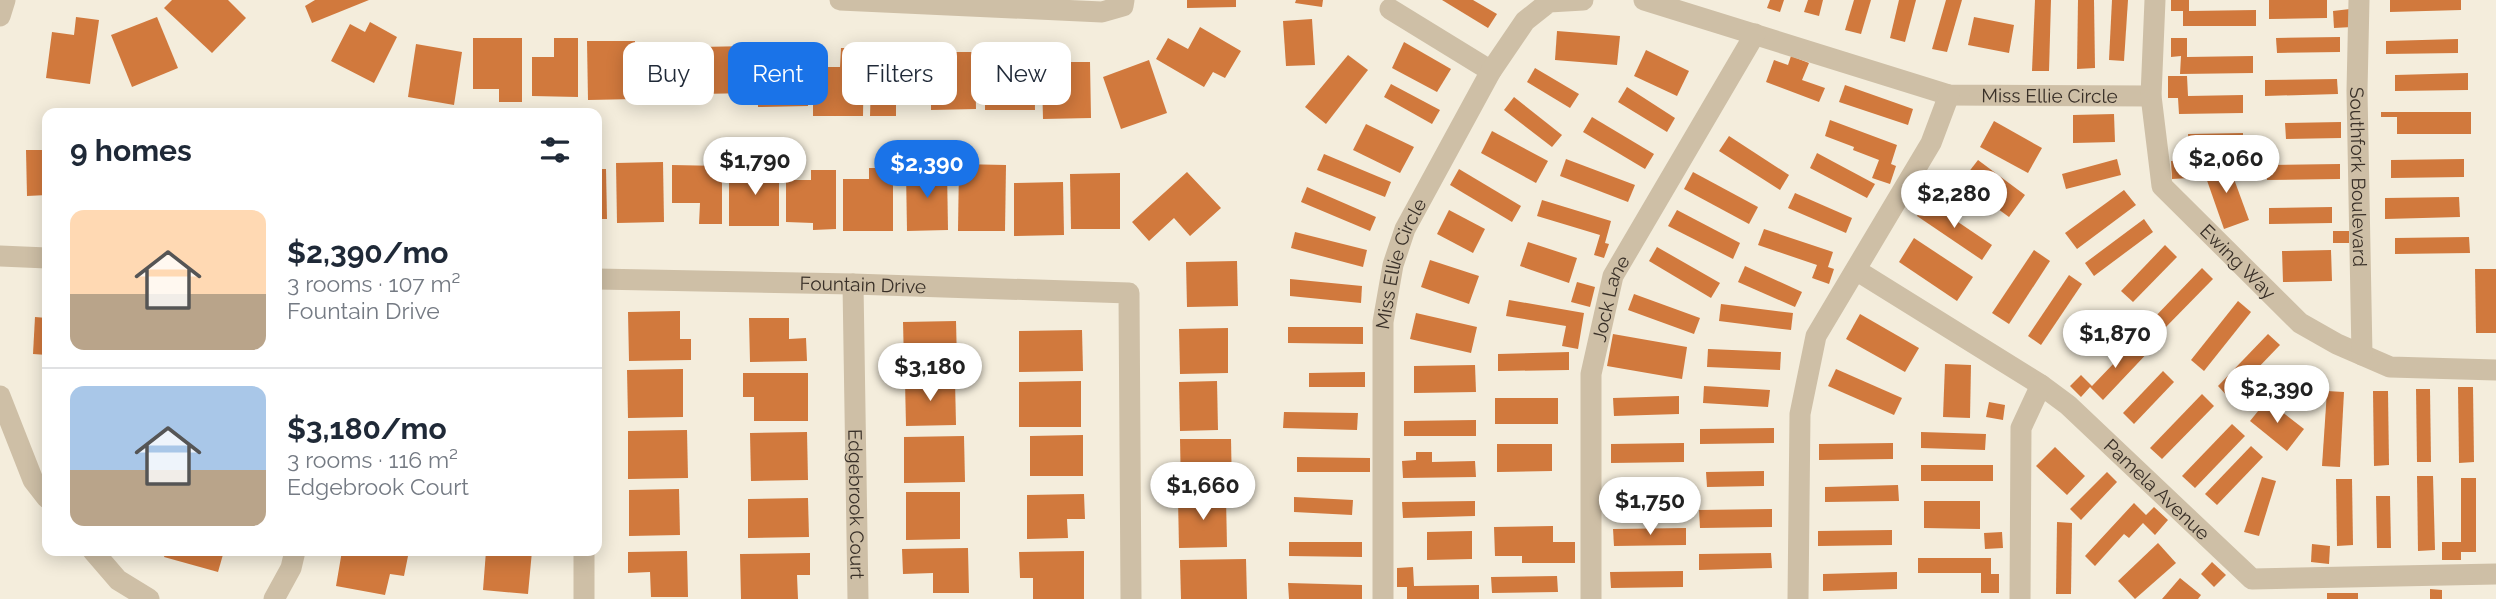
<!DOCTYPE html>
<html lang="en">
<head>
<meta charset="utf-8">
<style>
	body { margin:0; font-family:Raleway,sans-serif; background:#f6f6f7; color:#1f2937; height:100vh; display:flex; flex-direction:column; font-size:26px; white-space:nowrap }
	* { box-sizing:border-box; margin:0 }
	p { font-size:23px; color:#747a83 }
	.icon { flex:none; width:38px; height:38px; fill:none; stroke:currentColor; stroke-width:2; stroke-linecap:round; stroke-linejoin:round }
	.map { position:relative; flex:1; overflow:hidden }
	.side { position:absolute; left:42px; top:108px; width:560px; height:448px; display:flex; flex-direction:column; background:#fff; border-radius:14px; box-shadow:0 4px 18px #0003 }
	.side>* { flex:none }
	.hud { position:absolute; left:623px; top:42px; width:665px; height:63px; display:flex; gap:14px }
	.price { position:absolute; translate:-50% -60px; padding:0 16px; border-radius:24px; background:#fff; color:#222; font-size:23px; line-height:46px; filter:drop-shadow(0 2px 4px #0008) }
	.price::after { content:''; position:absolute; left:50%; top:42px; width:21px; height:16px; margin-left:-10px; background:inherit; clip-path:polygon(0 0,100% 0,50% 100%) }
	.price.selected { background:#1a73e8; color:#fff }
	ul { padding:0; list-style:none }
	li { display:flex; align-items:center; gap:21px; height:175px; padding:0 28px }
	li+li { border-top:2px solid #e0e1e3 }
	li span { display:grid; place-items:center; flex:none; width:196px; height:140px; border-radius:14px; color:#555 }
	li>.icon { margin-inline-start:auto }
	span .icon { width:84px; height:84px; fill:#fffc; stroke-width:1 }
	li b { font-size:30px }
	h2 { display:flex; justify-content:space-between; align-items:center; height:84px; padding:0 28px; font-size:30px }
	.tag { padding:0 24px; border-radius:14px; background:#fff; box-shadow:0 4px 18px #0003; font-size:24px; line-height:63px }
	.tag.selected { background:#1a73e8; color:#fff }
	.map>svg:first-child { display:block }
	.building { fill:#d1793d }
	.lines { fill:none; stroke-linecap:round; stroke-linejoin:round }
	.minor { stroke:#cebfa6; stroke-width:21 }
	.labels { text-anchor:middle; stroke-width:5; stroke-linejoin:round; paint-order:stroke }
	.street-label { font-size:19px; fill:#393028; stroke:#fbf6e9 }
</style>
</head>
<body>
<div class="map">
<svg width="2496" height="599" viewBox="0 0 2496 599">
	<rect width="100%" height="100%" fill="#f4eddc"/>
	<g class="building">
		<path d="M172,0h56l18,18 -34,35 -48,-45z"/>
		<path d="M315,0h54l-57,23 -7,-17z"/>
		<path d="M1187,0h49v7l-49,1z"/>
		<path d="M1296,0h27l-1,7 -27,-4z"/>
		<path d="M1442,0h31l24,14 -9,14z"/>
		<path d="M1770,0h14l-4,12 -13,-4z"/>
		<path d="M1808,0h15l-4,16 -15,-4z"/>
		<path d="M1854,0h17l-10,34 -16,-4z"/>
		<path d="M1899,0h17l-11,42 -15,-4z"/>
		<path d="M1946,0h16l-15,52 -15,-3z"/>
		<path d="M2035,0h16l-2,71h-17z"/>
		<path d="M2078,0h16l1,68 -18,1z"/>
		<path d="M2112,0h16l-4,61 -15,-1z"/>
		<path d="M2171,0h18v11l67,-1v16h-73v-15h-12z"/>
		<path d="M2269,0h58v18l-58,1z"/>
		<path d="M2390,0h71v10l-71,2z"/>
		<path d="M2350,9l2,18 -18,1 -1,-17z"/>
		<path d="M76,17l23,3 -9,64 -44,-6 6,-46 22,3z"/>
		<path d="M157,17l21,51 -46,19 -21,-52z"/>
		<path d="M1974,17l40,8 -5,28 -41,-8z"/>
		<path d="M1312,19l3,46 -29,1 -3,-45z"/>
		<path d="M370,22l27,15 -23,46 -43,-22 19,-37 15,8z"/>
		<path d="M1200,27l41,24 -16,27 -12,-6 -9,15 -48,-28 12,-21 20,11z"/>
		<path d="M1557,31l63,5 -3,29 -62,-5z"/>
		<path d="M2340,37v15l-63,1 -1,-15z"/>
		<path d="M473,38h49v64h-23v-13h-26z"/>
		<path d="M554,38h24v59l-46,-1v-39h22z"/>
		<path d="M2171,38h16v19l66,-1v17l-73,1 1,-18 -10,1z"/>
		<path d="M2458,39v14l-72,1v-13z"/>
		<path d="M587,41h48l1,58 -48,1z"/>
		<path d="M1404,42l47,27 -14,23 -45,-24z"/>
		<path d="M416,44l46,8 -8,53 -46,-8z"/>
		<path d="M643,44h49v60h-24v-13h-25z"/>
		<path d="M750,46l1,47 -51,1 -1,-47z"/>
		<path d="M807,48l1,58 -50,1 -1,-58z"/>
		<path d="M841,48h23l-1,68h-50v-49h27z"/>
		<path d="M872,49l50,1 -2,55 -24,-1v12h-26z"/>
		<path d="M1646,50l43,21 -12,25 -43,-20z"/>
		<path d="M952,52h23l1,57 -45,1v-40l21,-1z"/>
		<path d="M985,54h49l1,56h-50z"/>
		<path d="M1348,55l20,15 -42,54 -21,-17z"/>
		<path d="M1791,56l18,7 -7,17 23,8 -6,14 -53,-20 8,-22 14,5z"/>
		<path d="M1149,60l18,53 -46,16 -18,-52z"/>
		<path d="M1063,62h27l1,56 -48,1 -1,-39 21,-1z"/>
		<path d="M1535,68l44,26 -9,14 -43,-26z"/>
		<path d="M2468,73v17l-73,1v-16z"/>
		<path d="M2168,76h19l1,20 55,-1v18l-64,1 -1,-16h-10z"/>
		<path d="M2337,79l1,15 -73,2v-16z"/>
		<path d="M1391,84l49,26 -8,14 -48,-27z"/>
		<path d="M1845,85l68,24 -5,16 -69,-23z"/>
		<path d="M1627,87l48,31 -8,14 -49,-30z"/>
		<path d="M1514,97l48,38 -10,12 -48,-37z"/>
		<path d="M2381,112h90v22h-74v-17h-16z"/>
		<path d="M2114,114l1,28 -42,1v-28z"/>
		<path d="M1592,117l62,37 -9,15 -62,-37z"/>
		<path d="M1830,120l67,25 -6,19 5,2 -6,18 -18,-6 7,-18 -26,-10 1,-3 -29,-11z"/>
		<path d="M1994,121l48,27 -14,25 -48,-26z"/>
		<path d="M2341,122v16l-55,1 -1,-16z"/>
		<path d="M1366,124l48,23 -14,26 -47,-23z"/>
		<path d="M1492,131l56,30 -12,22 -55,-30z"/>
		<path d="M2243,133v18l-54,1 -1,-18z"/>
		<path d="M1729,136l60,39 -9,15 -61,-39z"/>
		<path d="M26,150h21v45l-20,1z"/>
		<path d="M1817,153l58,31 -8,14 -57,-30z"/>
		<path d="M1324,154l67,28 -6,15 -68,-27z"/>
		<path d="M1566,159l69,26 -7,17 -68,-26z"/>
		<path d="M2117,159l4,16 -55,14 -4,-15z"/>
		<path d="M2464,159v18l-73,1v-18z"/>
		<path d="M1978,160l47,35 -16,22 -48,-35z"/>
		<path d="M2188,160l1,18 -17,1 -1,-18z"/>
		<path d="M2227,160l22,60 -25,9 -21,-60z"/>
		<path d="M663,162l1,60 -47,1 -1,-60z"/>
		<path d="M959,164l47,1 -1,66h-47z"/>
		<path d="M2340,164v15l-73,1v-15z"/>
		<path d="M672,165l50,1v58h-23l1,-21h-28z"/>
		<path d="M755,165h24v61h-50v-54h25z"/>
		<path d="M869,168h24v63h-50v-52h26z"/>
		<path d="M597,169h9l1,50h-10z"/>
		<path d="M1459,169l62,37 -9,16 -62,-37z"/>
		<path d="M811,170h25v59l-23,1v-7l-27,-1v-42h25z"/>
		<path d="M947,170l1,60 -41,1 -1,-60z"/>
		<path d="M1187,172l34,36 -31,28 -16,-18 -25,23 -17,-19z"/>
		<path d="M1693,172l65,35 -9,17 -65,-35z"/>
		<path d="M1120,173v56h-49l-1,-55z"/>
		<path d="M1063,182l1,53 -50,1v-53z"/>
		<path d="M1307,187l69,30 -6,14 -69,-29z"/>
		<path d="M2124,190l12,15 -59,44 -12,-16z"/>
		<path d="M1795,193l57,25 -6,15 -58,-25z"/>
		<path d="M2459,197l1,20 -75,2v-21z"/>
		<path d="M1542,200l69,21 -6,22 4,1 -5,14 -10,-3 6,-20 -63,-19z"/>
		<path d="M1927,201l65,44 -10,15 -65,-44z"/>
		<path d="M2332,207v16l-63,1v-16z"/>
		<path d="M1449,210l36,19 -12,24 -36,-19z"/>
		<path d="M1677,210l63,33 -7,16 -65,-33z"/>
		<path d="M2144,219l9,13 -59,44 -9,-13z"/>
		<path d="M1764,229l69,23 -5,15 6,2 -5,15 -17,-6 5,-13 -59,-20z"/>
		<rect x="2333" y="231" width="16" height="12"/>
		<path d="M1295,232l72,18 -4,17 -72,-19z"/>
		<path d="M2469,237l1,16 -75,1v-16z"/>
		<path d="M1914,238l59,39 -16,24 -58,-39z"/>
		<path d="M1528,242l49,16 -8,25 -49,-17z"/>
		<path d="M2165,245l12,12 -44,45 -12,-11z"/>
		<path d="M1657,247l63,36 -9,15 -62,-37z"/>
		<path d="M2034,250l16,11 -41,63 -17,-11z"/>
		<path d="M2331,250l1,31 -49,1 -1,-31z"/>
		<path d="M1430,260l49,16 -10,28 -48,-17z"/>
		<path d="M1237,261l1,45 -51,1 -1,-45z"/>
		<path d="M1745,266l57,26 -7,15 -57,-25z"/>
		<path d="M2202,268l11,11 -52,53 -11,-10z"/>
		<path d="M2475,269h21v64h-20z"/>
		<path d="M2069,275l13,9 -41,61 -13,-9z"/>
		<path d="M1290,279l72,7 -1,17 -71,-7z"/>
		<path d="M1577,282l18,5 -5,20 -19,-5z"/>
		<path d="M1634,294l66,24 -6,16 -66,-24z"/>
		<path d="M1509,300l75,13 -6,36 -16,-3 4,-20 -60,-10z"/>
		<path d="M2238,301l13,11 -47,59 -13,-11z"/>
		<path d="M1721,304l72,9 -2,17 -72,-9z"/>
		<path d="M680,311v28h11v21l-62,1 -1,-49z"/>
		<path d="M1416,313l61,14 -6,26 -61,-14z"/>
		<path d="M1860,314l59,34 -14,24 -59,-33z"/>
		<path d="M35,317l12,1v37l-14,-1z"/>
		<path d="M749,318h40v21l17,-1 1,23 -57,1z"/>
		<path d="M956,321l1,41 -53,1 -1,-41z"/>
		<path d="M1288,327h75v17l-75,-1z"/>
		<path d="M1228,328v45l-48,1 -1,-45z"/>
		<path d="M1082,330l1,41 -64,1v-41z"/>
		<path d="M1613,334l74,13 -5,32 -75,-13z"/>
		<path d="M2268,334l12,11 -51,53 -11,-12z"/>
		<path d="M2141,335l12,12 -50,53 -13,-13 -9,10 -11,-11 11,-11 11,11z"/>
		<path d="M1708,349l73,3 -1,18 -73,-3z"/>
		<path d="M1569,352v18l-71,1v-17z"/>
		<path d="M1945,364l26,1 -1,53 -27,-1z"/>
		<path d="M1475,365l1,27 -62,1v-27z"/>
		<path d="M683,369v48l-55,1 -1,-48z"/>
		<path d="M1836,369l66,29 -8,17 -66,-29z"/>
		<path d="M2163,371l11,11 -40,42 -11,-11z"/>
		<path d="M1365,372v15h-56v-14z"/>
		<path d="M743,373h65v48h-54v-24h-11z"/>
		<path d="M955,380l1,45 -50,1 -1,-45z"/>
		<path d="M1081,381v46h-62v-45z"/>
		<path d="M1217,381l1,49 -38,1 -1,-49z"/>
		<path d="M1704,386l66,4 -2,17 -65,-4z"/>
		<path d="M2458,387h15l1,75 -15,1z"/>
		<path d="M2416,389h14l1,73h-14z"/>
		<path d="M2327,391l17,1 -4,75 -18,-1z"/>
		<path d="M2373,391h15l1,74 -15,1z"/>
		<path d="M2202,394l12,12 -52,53 -12,-11z"/>
		<path d="M1679,396v18l-65,2 -1,-18z"/>
		<rect x="1495" y="398" width="63" height="26"/>
		<path d="M2267,400l37,29 -17,22 -37,-30z"/>
		<path d="M1989,402l16,3 -2,15 -17,-3z"/>
		<path d="M1284,412l74,1 -1,17 -74,-2z"/>
		<path d="M1476,420v16h-72v-15z"/>
		<path d="M2232,424l13,12 -50,52 -13,-12z"/>
		<path d="M1774,428v15l-74,1v-15z"/>
		<path d="M687,430l1,48 -60,1v-48z"/>
		<path d="M807,432l1,48 -57,1 -1,-48z"/>
		<path d="M1921,432l65,2 -1,16 -64,-2z"/>
		<path d="M1083,435v41h-53v-40z"/>
		<path d="M964,436l1,46 -61,1v-46z"/>
		<path d="M1180,439h51l1,51h-51z"/>
		<path d="M1684,443v19l-73,1v-19z"/>
		<path d="M1893,443v16l-74,1v-16z"/>
		<path d="M1497,444h55v27l-55,1z"/>
		<path d="M2251,446l12,11 -46,48 -12,-11z"/>
		<path d="M2055,447l30,29 -18,19 -31,-29z"/>
		<path d="M1416,452h16v10l43,-1 1,16 -73,1 -1,-17 14,-1z"/>
		<path d="M1297,457l73,1v14h-73z"/>
		<rect x="1921" y="465" width="72" height="16"/>
		<path d="M1764,471v15l-57,1 -1,-15z"/>
		<path d="M2107,472l10,10 -36,38 -11,-11z"/>
		<path d="M2417,476h16l2,74 -17,1z"/>
		<path d="M2262,477l14,4 -17,55 -15,-4z"/>
		<path d="M2461,478h15v74h-15v8h-19v-18h19z"/>
		<path d="M2336,479h16l1,66 -16,1z"/>
		<path d="M1898,485l1,16 -74,1v-15z"/>
		<path d="M679,489l1,46 -51,1v-46z"/>
		<path d="M1683,489l1,15 -73,1v-15z"/>
		<path d="M906,492h54v47l-54,1z"/>
		<path d="M1084,494l1,25h-18l1,19 -41,1v-44z"/>
		<path d="M2376,496h14l1,52h-14z"/>
		<path d="M1226,497l1,50 -48,1 -1,-50z"/>
		<path d="M1294,497l59,3 -1,15 -58,-3z"/>
		<path d="M808,498l1,39 -61,1v-39z"/>
		<path d="M1475,501v15l-72,2 -1,-16z"/>
		<path d="M1924,501h56v28l-56,-1z"/>
		<path d="M2134,503l12,12 8,-8 14,13 -13,15 -12,-12 -14,15 -5,-4 -29,32 -10,-10z"/>
		<path d="M1772,509v18l-72,1 -1,-18z"/>
		<path d="M2057,522l15,1 -1,71h-15z"/>
		<path d="M1553,526v16h22v21h-53v-7h-27l-1,-29z"/>
		<path d="M1686,528v17l-72,1 -1,-17z"/>
		<path d="M1892,530v15l-74,1v-15z"/>
		<path d="M1472,531v28l-45,1v-28z"/>
		<path d="M2002,532l1,16 -18,1 -1,-16z"/>
		<path d="M1289,542h73v15l-73,-1z"/>
		<path d="M2158,543l18,20 -41,36 -17,-18z"/>
		<path d="M2312,544l18,2 -1,18 -18,-2z"/>
		<path d="M968,548l1,45h-36v-20l-30,1 -1,-25z"/>
		<path d="M166,551h58l-6,21 -54,-15z"/>
		<path d="M342,551h67l-5,25 -14,-2 -5,21 -49,-9z"/>
		<path d="M486,551h46l-4,43 -45,-4z"/>
		<path d="M687,551l1,46h-37l-1,-25 -22,1v-21z"/>
		<path d="M1084,551v48h-51v-21h-13l-1,-26z"/>
		<path d="M810,553v22h-13l1,24h-57l-1,-45z"/>
		<path d="M1771,553l1,15 -73,2v-16z"/>
		<path d="M1918,558h73v16h8v19h-18v-20h-63z"/>
		<path d="M1246,559l1,40h-66l-1,-39z"/>
		<path d="M2212,562l14,13 -12,12 -13,-13z"/>
		<path d="M1413,567l1,19 65,-1v14h-72v-12h-10v-19z"/>
		<path d="M1683,571v16l-72,1 -1,-16z"/>
		<path d="M1897,572v17l-74,2v-17z"/>
		<path d="M1557,576l1,16 -66,1 -1,-16z"/>
		<path d="M2180,578l21,17 -3,4h-36z"/>
		<path d="M1288,583l74,2v14h-73z"/>
		<path d="M2430,589l12,1v9h-12z"/>
		<rect x="2327" y="593" width="31" height="6"/>
	</g>
	<g class="lines">
		<g class="minor">
			<path d="M840,0l262,12 21,-6 1,-6"/>
			<path id="s1" d="M1644,0l305,95 202,1"/>
			<path id="s2" d="M2155,0l-4,96 11,90 138,137 37,21 53,23 106,3"/>
			<path id="s3" d="M2359,0l-2,91 5,264"/>
			<path d="M1390,9l101,62"/>
			<path d="M0,16l5,-16"/>
			<path d="M0,256l47,2"/>
			<path id="s4" d="M1856,270l185,115 27,20 184,174 244,-5"/>
			<path id="s5" d="M597,279l256,5 276,9 2,306"/>
			<path id="s6" d="M853,284l5,315"/>
			<path d="M0,396l33,84 14,18"/>
			<path d="M93,551l25,29 31,19"/>
			<path d="M584,551v48"/>
			<path d="M274,599l17,-31 4,-17"/>
			<path id="s7" d="M1383,599v-277l10,-57 12,-36 86,-158 34,-50 24,-19 34,-2"/>
			<path id="s8" d="M1591,599v-225l22,-98 142,-242"/>
			<path d="M1798,599l2,-185 16,-78 115,-193 18,-48"/>
			<path d="M2020,599l1,-171 20,-43"/>
		</g>
	</g>
	<g class="labels">
		<g class="street-label">
			<text dy="7" stroke="none"><textPath href="#s1" startOffset="420">Miss Ellie Circle</textPath></text>
			<text dy="7" stroke="none"><textPath href="#s3" startOffset="177">Southfork Boulevard</textPath></text>
			<text dy="7" stroke="none"><textPath href="#s2" startOffset="294">Ewing Way</textPath></text>
			<text dy="7" stroke="none"><textPath href="#s7" startOffset="338">Miss Ellie Circle</textPath></text>
			<text dy="7" stroke="none"><textPath href="#s5" startOffset="266">Fountain Drive</textPath></text>
			<text dy="7" stroke="none"><textPath href="#s8" startOffset="303">Jock Lane</textPath></text>
			<text dy="7" stroke="none"><textPath href="#s4" startOffset="374">Pamela Avenue</textPath></text>
			<text dy="7" stroke="none"><textPath href="#s6" startOffset="220">Edgebrook Court</textPath></text>
		</g>
	</g>
</svg>
<b class="price" style="left:2226px;top:195px">$2,060</b>
<b class="price" style="left:755px;top:197px">$1,790</b>
<b class="price selected" style="left:927px;top:200px">$2,390</b>
<b class="price" style="left:1954px;top:230px">$2,280</b>
<b class="price" style="left:2115px;top:370px">$1,870</b>
<b class="price" style="left:930px;top:403px">$3,180</b>
<b class="price" style="left:2277px;top:425px">$2,390</b>
<b class="price" style="left:1203px;top:522px">$1,660</b>
<b class="price" style="left:1650px;top:537px">$1,750</b>
<div class="hud">
<a class="tag">Buy</a>
<a class="tag selected">Rent</a>
<a class="tag">Filters</a>
<a class="tag">New</a>
</div>
<section class="side">
<h2>9 homes<svg class="icon" aria-label="filters" viewBox="0 0 24 24"><path d="M4 7h16M4 17h16"/><circle cx="9" cy="7" r="2"/><circle cx="15" cy="17" r="2"/></svg></h2>
<ul>
<li><span style="background:linear-gradient(#ffd9b3 60%,#b9a48a 0)"><svg class="icon" aria-label="home" viewBox="0 0 24 24"><path d="M3 11l9-7 9 7M6 9v11h12V9"/></svg></span><div><b>$2,390/mo</b><p>3 rooms · 107 m²</p><p>Fountain Drive</p></div></li>
<li><span style="background:linear-gradient(#a9c7e8 60%,#b9a48a 0)"><svg class="icon" aria-label="home" viewBox="0 0 24 24"><path d="M3 11l9-7 9 7M6 9v11h12V9"/></svg></span><div><b>$3,180/mo</b><p>3 rooms · 116 m²</p><p>Edgebrook Court</p></div></li>
</ul>
</section>
</div>
</body>
</html>
